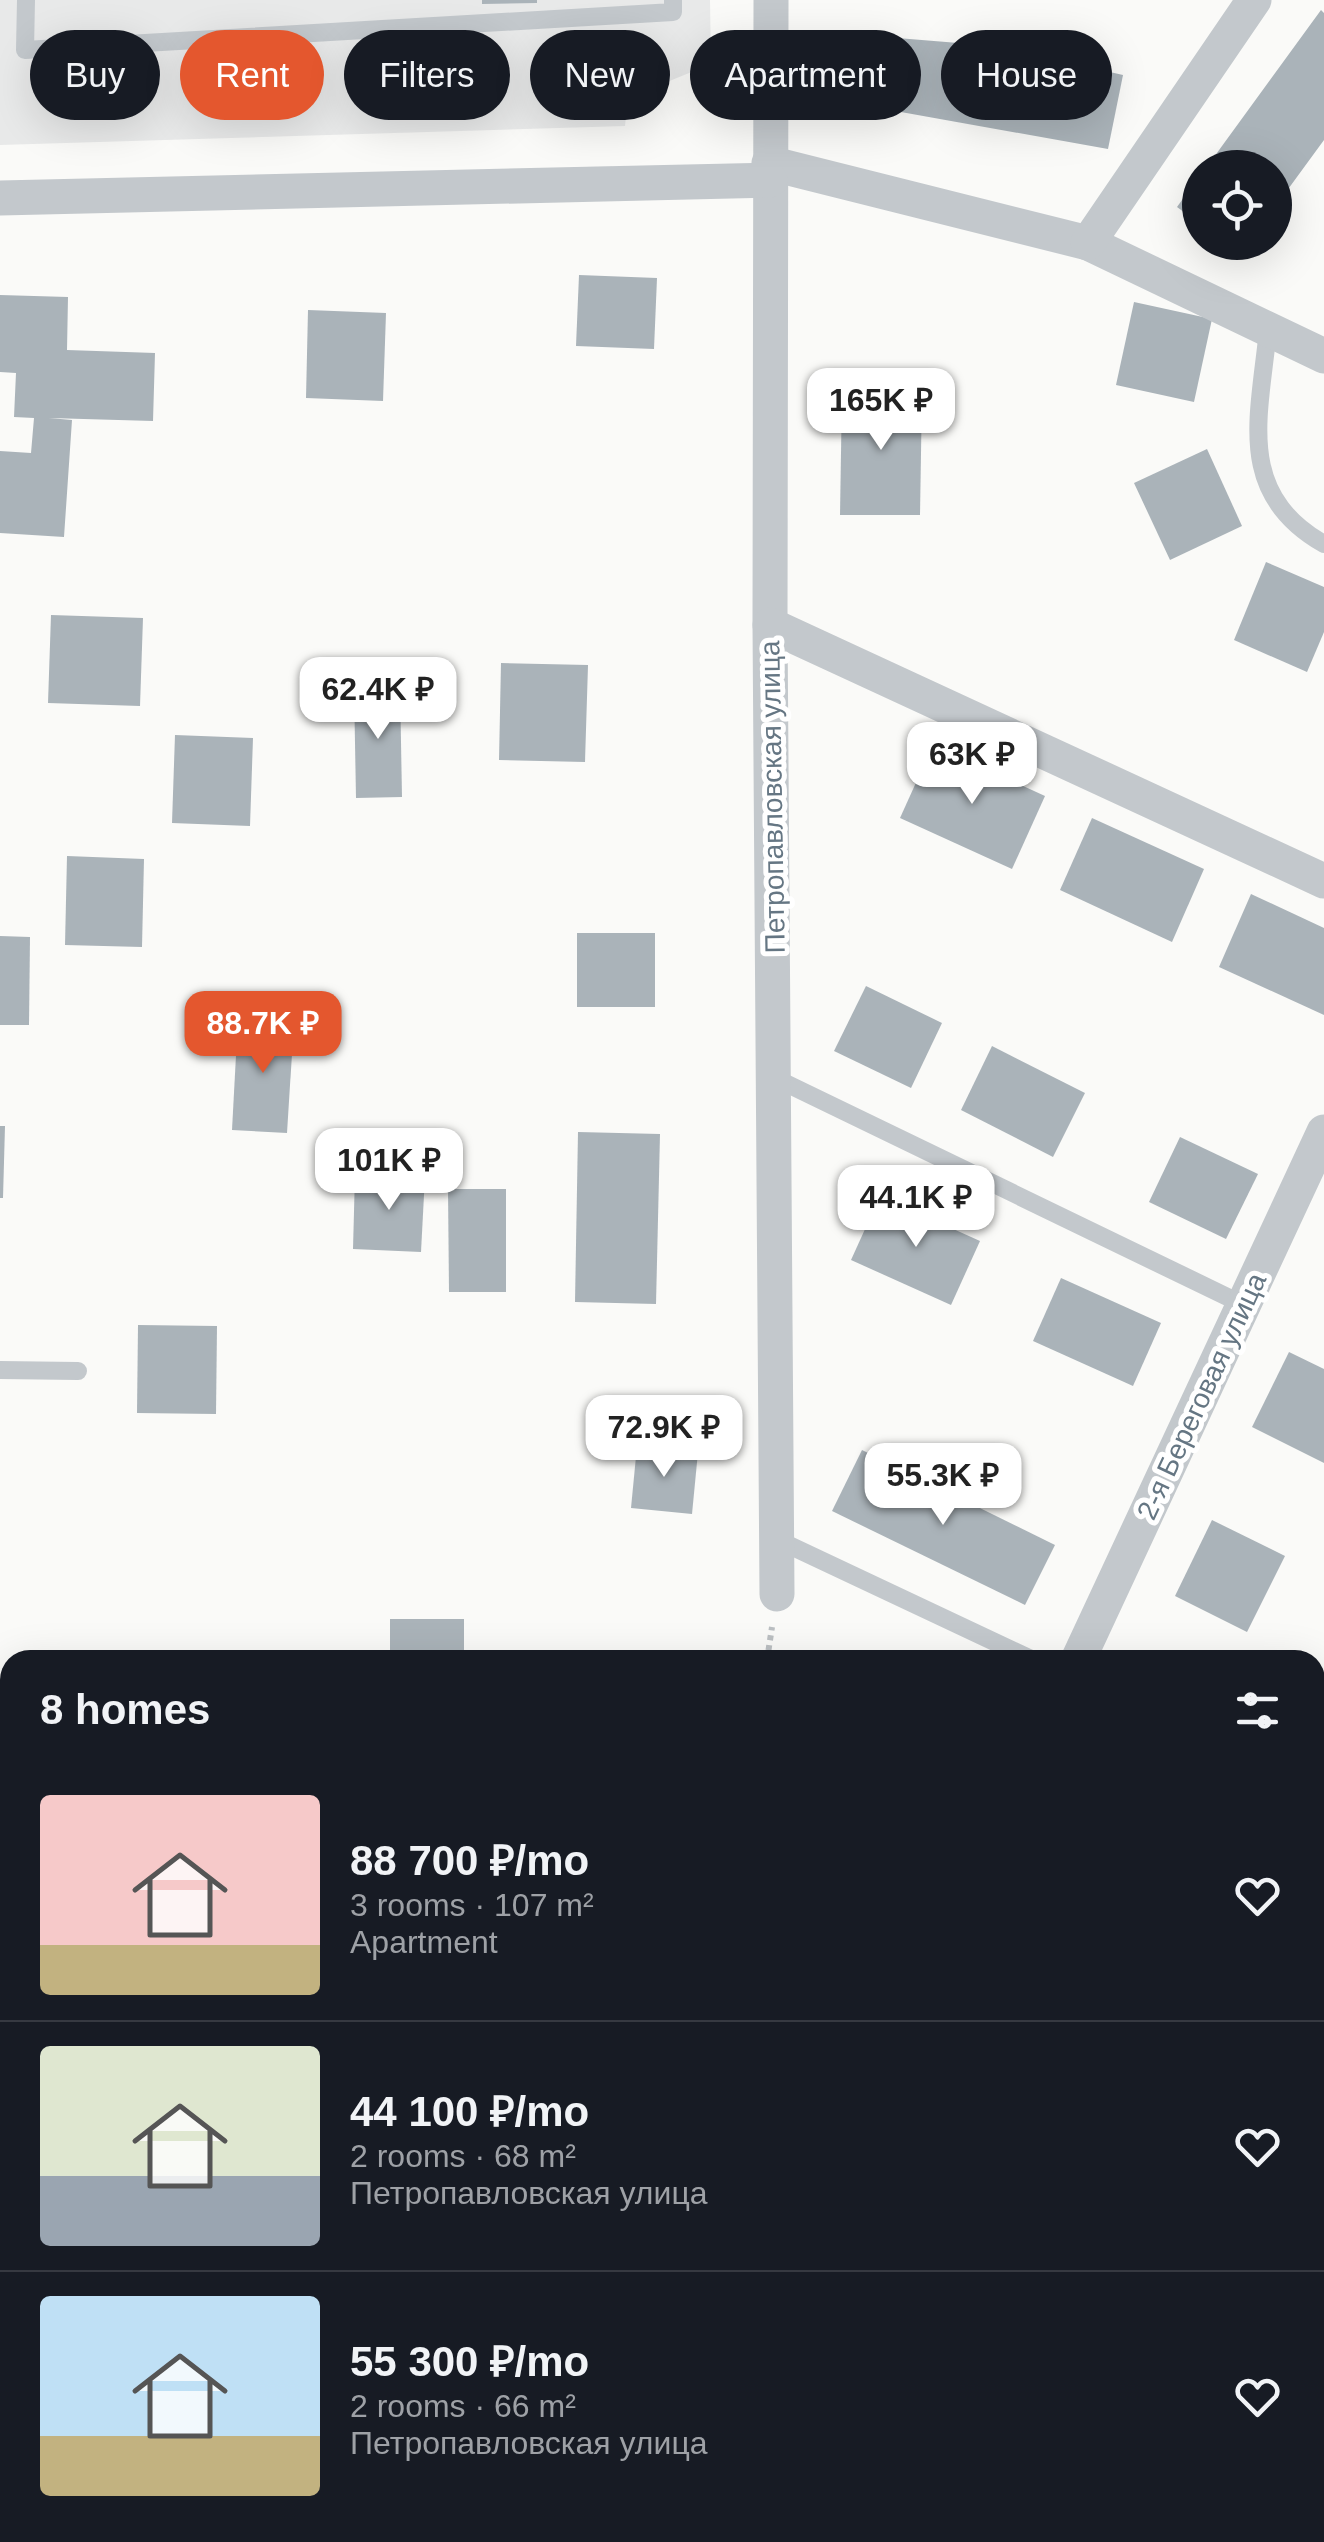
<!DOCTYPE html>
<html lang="en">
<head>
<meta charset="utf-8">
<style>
	body { margin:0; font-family:Arial,sans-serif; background:#242831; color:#f1f3f6; height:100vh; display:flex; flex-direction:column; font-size:38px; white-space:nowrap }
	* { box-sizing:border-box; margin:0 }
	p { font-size:32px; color:#9ea1a6 }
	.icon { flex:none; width:55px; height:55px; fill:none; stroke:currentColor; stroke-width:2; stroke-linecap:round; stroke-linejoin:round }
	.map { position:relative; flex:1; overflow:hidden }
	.drawer { position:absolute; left:0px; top:1650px; width:1325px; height:892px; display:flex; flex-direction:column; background:#171b24; border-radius:30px 30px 0 0; box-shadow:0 10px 40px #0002 }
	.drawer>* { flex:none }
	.top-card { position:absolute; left:30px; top:30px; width:1265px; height:90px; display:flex; gap:20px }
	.buttons { position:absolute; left:1182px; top:150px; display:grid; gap:20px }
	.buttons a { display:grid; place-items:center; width:110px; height:110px; border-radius:50%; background:#171b24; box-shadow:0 10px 40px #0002; font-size:50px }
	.price { position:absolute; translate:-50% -85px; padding:0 22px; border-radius:20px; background:#fff; color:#222; font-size:32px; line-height:65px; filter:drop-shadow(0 2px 5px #0008) }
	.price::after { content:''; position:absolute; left:50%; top:60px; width:30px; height:22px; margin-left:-15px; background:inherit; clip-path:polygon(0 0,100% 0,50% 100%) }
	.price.selected { background:#e4572e; color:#fff }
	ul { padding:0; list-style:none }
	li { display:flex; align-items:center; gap:30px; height:250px; padding:0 40px }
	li+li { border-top:2px solid #363941 }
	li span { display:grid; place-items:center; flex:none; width:280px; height:200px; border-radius:10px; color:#555 }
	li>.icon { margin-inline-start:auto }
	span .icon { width:120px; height:120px; fill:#fffc; stroke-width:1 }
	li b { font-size:42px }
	h2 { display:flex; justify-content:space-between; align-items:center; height:120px; padding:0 40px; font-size:42px }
	.tag { padding:0 35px; border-radius:45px; background:#171b24; box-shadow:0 10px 40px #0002; font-size:35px; line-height:90px }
	.tag.selected { background:#e4572e; color:#fff }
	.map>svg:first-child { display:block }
	.built { fill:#e8e9e9 }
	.green { fill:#dadfd7 }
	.water { fill:#bbc7cb }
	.building { fill:#aab3b9 }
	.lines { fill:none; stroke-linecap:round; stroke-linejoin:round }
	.path { stroke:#bbbfc2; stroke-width:6; stroke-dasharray:5 5; stroke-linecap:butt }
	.service { stroke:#c3c8cc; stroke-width:18 }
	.minor { stroke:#c3c8cc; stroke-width:35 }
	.labels { text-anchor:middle; stroke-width:10; stroke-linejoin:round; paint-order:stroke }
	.street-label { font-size:28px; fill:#657683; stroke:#fff }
</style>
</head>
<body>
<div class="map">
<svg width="1324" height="2542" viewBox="0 0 1324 2542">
	<rect width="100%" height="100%" fill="#fafaf8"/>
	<path class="built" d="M0,0h710l1,64 -83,34 -3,28 -625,19z"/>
	<g class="green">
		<path d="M1324,1912v122l-9,13v-124z"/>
		<path d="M711,2532l15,10h-391l-5,-9z"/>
		<path d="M764,2533h162l-8,9h-163z"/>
	</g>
	<path class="water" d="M1324,2034v508h-406l8,-10h389v-485z"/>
	<g class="building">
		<path d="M482,0h55v3l-55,1z"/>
		<path d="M1321,10l3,3v127l-49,67v-39h-69z"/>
		<path d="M885,37l110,9 128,29 -15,74 -235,-42z"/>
		<path d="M1200,175v49l-23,-17z"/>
		<path d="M1226,242h24l-8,12z"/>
		<path d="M579,275l78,3 -3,71 -78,-3z"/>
		<path d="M0,295l68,2 -1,53 88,3 -2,68 -104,-3 23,2 -8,117 -64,-4v-82l31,2 3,-35 -20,-1 2,-44 -16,-1z"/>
		<path d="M1134,302l78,17 -18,83 -78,-17z"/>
		<path d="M308,310l78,3 -3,88 -77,-3z"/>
		<path d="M842,391l80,1 -2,123h-80z"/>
		<path d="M1207,449l35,77 -72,34 -36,-77z"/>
		<path d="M1266,562l58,25v45l-17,40 -73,-32z"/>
		<path d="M51,615l92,3 -3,88 -92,-3z"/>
		<path d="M501,663l87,2 -3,97 -86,-2z"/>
		<path d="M400,686l2,111 -46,1 -2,-111z"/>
		<path d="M175,735l78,3 -3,88 -78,-3z"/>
		<path d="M933,745l112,51 -33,73 -112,-51z"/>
		<path d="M1092,818l112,51 -32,73 -112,-52z"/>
		<path d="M67,856l77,3 -2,88 -77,-2z"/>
		<path d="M1251,894l73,34v87l-105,-48z"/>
		<rect x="577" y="933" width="78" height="74"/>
		<path d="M0,936l30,1 -1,88h-29z"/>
		<path d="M866,986l76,37 -31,65 -77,-37z"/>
		<path d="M238,1018l56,4 -7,111 -55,-3z"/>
		<path d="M992,1046l93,47 -32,64 -92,-47z"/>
		<path d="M0,1126h5l-2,72h-3z"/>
		<path d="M578,1132l82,2 -4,170 -81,-2z"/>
		<path d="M1180,1137l78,37 -32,65 -77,-37z"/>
		<path d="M355,1174l70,2 -4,76 -68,-3z"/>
		<path d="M448,1189h58v103h-57z"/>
		<path d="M880,1196l100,45 -29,64 -100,-45z"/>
		<path d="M1061,1278l100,45 -28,63 -100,-45z"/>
		<path d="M138,1325l79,1 -1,88 -79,-1z"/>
		<path d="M1289,1352l35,17v94l-72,-36z"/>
		<path d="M637,1446l61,6 -6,62 -61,-6z"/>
		<path d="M862,1450l193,95 -30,60 -193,-94z"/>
		<path d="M1212,1520l73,36 -38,76 -72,-36z"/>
		<rect x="390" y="1619" width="74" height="41"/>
		<rect x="0" y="2404" width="10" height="59"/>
	</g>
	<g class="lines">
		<g class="path">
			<path d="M767,1660l5,-33"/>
			<path d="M1315,2002l9,-13"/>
			<path d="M879,2542l9,-10"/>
		</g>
		<g class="service">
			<path d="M26,0l-1,50 648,-38v-12"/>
			<path d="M1268,329c-8,86 -34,164 56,215"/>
			<path d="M775,1078l469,227"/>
			<path d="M0,1370l78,1"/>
			<path d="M776,1539l257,121"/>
			<path d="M0,1901h10"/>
			<path d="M0,2352l10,1"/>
		</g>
		<g class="minor">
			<path d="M771,0l-1,625 7,969"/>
			<path d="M769,163l319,80 236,113"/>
			<path d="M0,198l770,-18"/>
			<path d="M1088,243l166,-243"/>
			<path d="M770,625l554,256"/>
			<path d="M1078,1660l246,-528"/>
		</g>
	</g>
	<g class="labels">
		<g class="street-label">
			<text transform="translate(772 797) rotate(-91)" y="10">Петропавловская улица</text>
			<text transform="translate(1201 1396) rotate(-65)" y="10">2-я Береговая улица</text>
		</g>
	</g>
</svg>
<div class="buttons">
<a><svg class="icon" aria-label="locate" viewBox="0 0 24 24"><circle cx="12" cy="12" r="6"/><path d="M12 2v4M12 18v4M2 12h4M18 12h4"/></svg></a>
</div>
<b class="price" style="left:881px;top:453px">165K ₽</b>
<b class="price" style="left:378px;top:742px">62.4K ₽</b>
<b class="price" style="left:972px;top:807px">63K ₽</b>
<b class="price selected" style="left:263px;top:1076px">88.7K ₽</b>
<b class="price" style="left:389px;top:1213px">101K ₽</b>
<b class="price" style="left:916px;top:1250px">44.1K ₽</b>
<b class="price" style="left:664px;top:1480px">72.9K ₽</b>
<b class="price" style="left:943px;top:1528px">55.3K ₽</b>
<div class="top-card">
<a class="tag">Buy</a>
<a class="tag selected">Rent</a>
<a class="tag">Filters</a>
<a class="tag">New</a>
<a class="tag">Apartment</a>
<a class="tag">House</a>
</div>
<section class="drawer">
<h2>8 homes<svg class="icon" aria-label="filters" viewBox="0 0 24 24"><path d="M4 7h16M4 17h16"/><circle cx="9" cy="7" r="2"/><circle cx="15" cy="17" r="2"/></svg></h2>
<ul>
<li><span style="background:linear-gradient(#f6c9c9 75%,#c2b280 0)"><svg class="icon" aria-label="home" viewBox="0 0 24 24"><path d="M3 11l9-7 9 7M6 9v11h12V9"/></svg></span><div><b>88 700 ₽/mo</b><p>3 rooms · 107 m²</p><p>Apartment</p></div><svg class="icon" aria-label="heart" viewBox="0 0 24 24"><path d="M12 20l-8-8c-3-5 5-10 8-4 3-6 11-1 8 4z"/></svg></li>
<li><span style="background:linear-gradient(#dfe7d0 65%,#9aa5b1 0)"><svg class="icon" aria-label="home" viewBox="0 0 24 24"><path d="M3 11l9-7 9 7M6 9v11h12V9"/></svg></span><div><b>44 100 ₽/mo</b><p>2 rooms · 68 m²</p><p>Петропавловская улица</p></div><svg class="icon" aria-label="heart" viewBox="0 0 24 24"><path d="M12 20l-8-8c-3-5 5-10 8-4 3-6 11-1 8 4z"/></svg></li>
<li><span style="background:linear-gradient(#bfe0f5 70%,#c2b280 0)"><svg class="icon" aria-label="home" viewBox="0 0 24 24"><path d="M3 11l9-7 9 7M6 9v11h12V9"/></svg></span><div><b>55 300 ₽/mo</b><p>2 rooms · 66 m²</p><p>Петропавловская улица</p></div><svg class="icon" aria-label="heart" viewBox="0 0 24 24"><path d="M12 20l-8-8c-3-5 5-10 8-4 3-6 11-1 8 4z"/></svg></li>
</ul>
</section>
</div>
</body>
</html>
